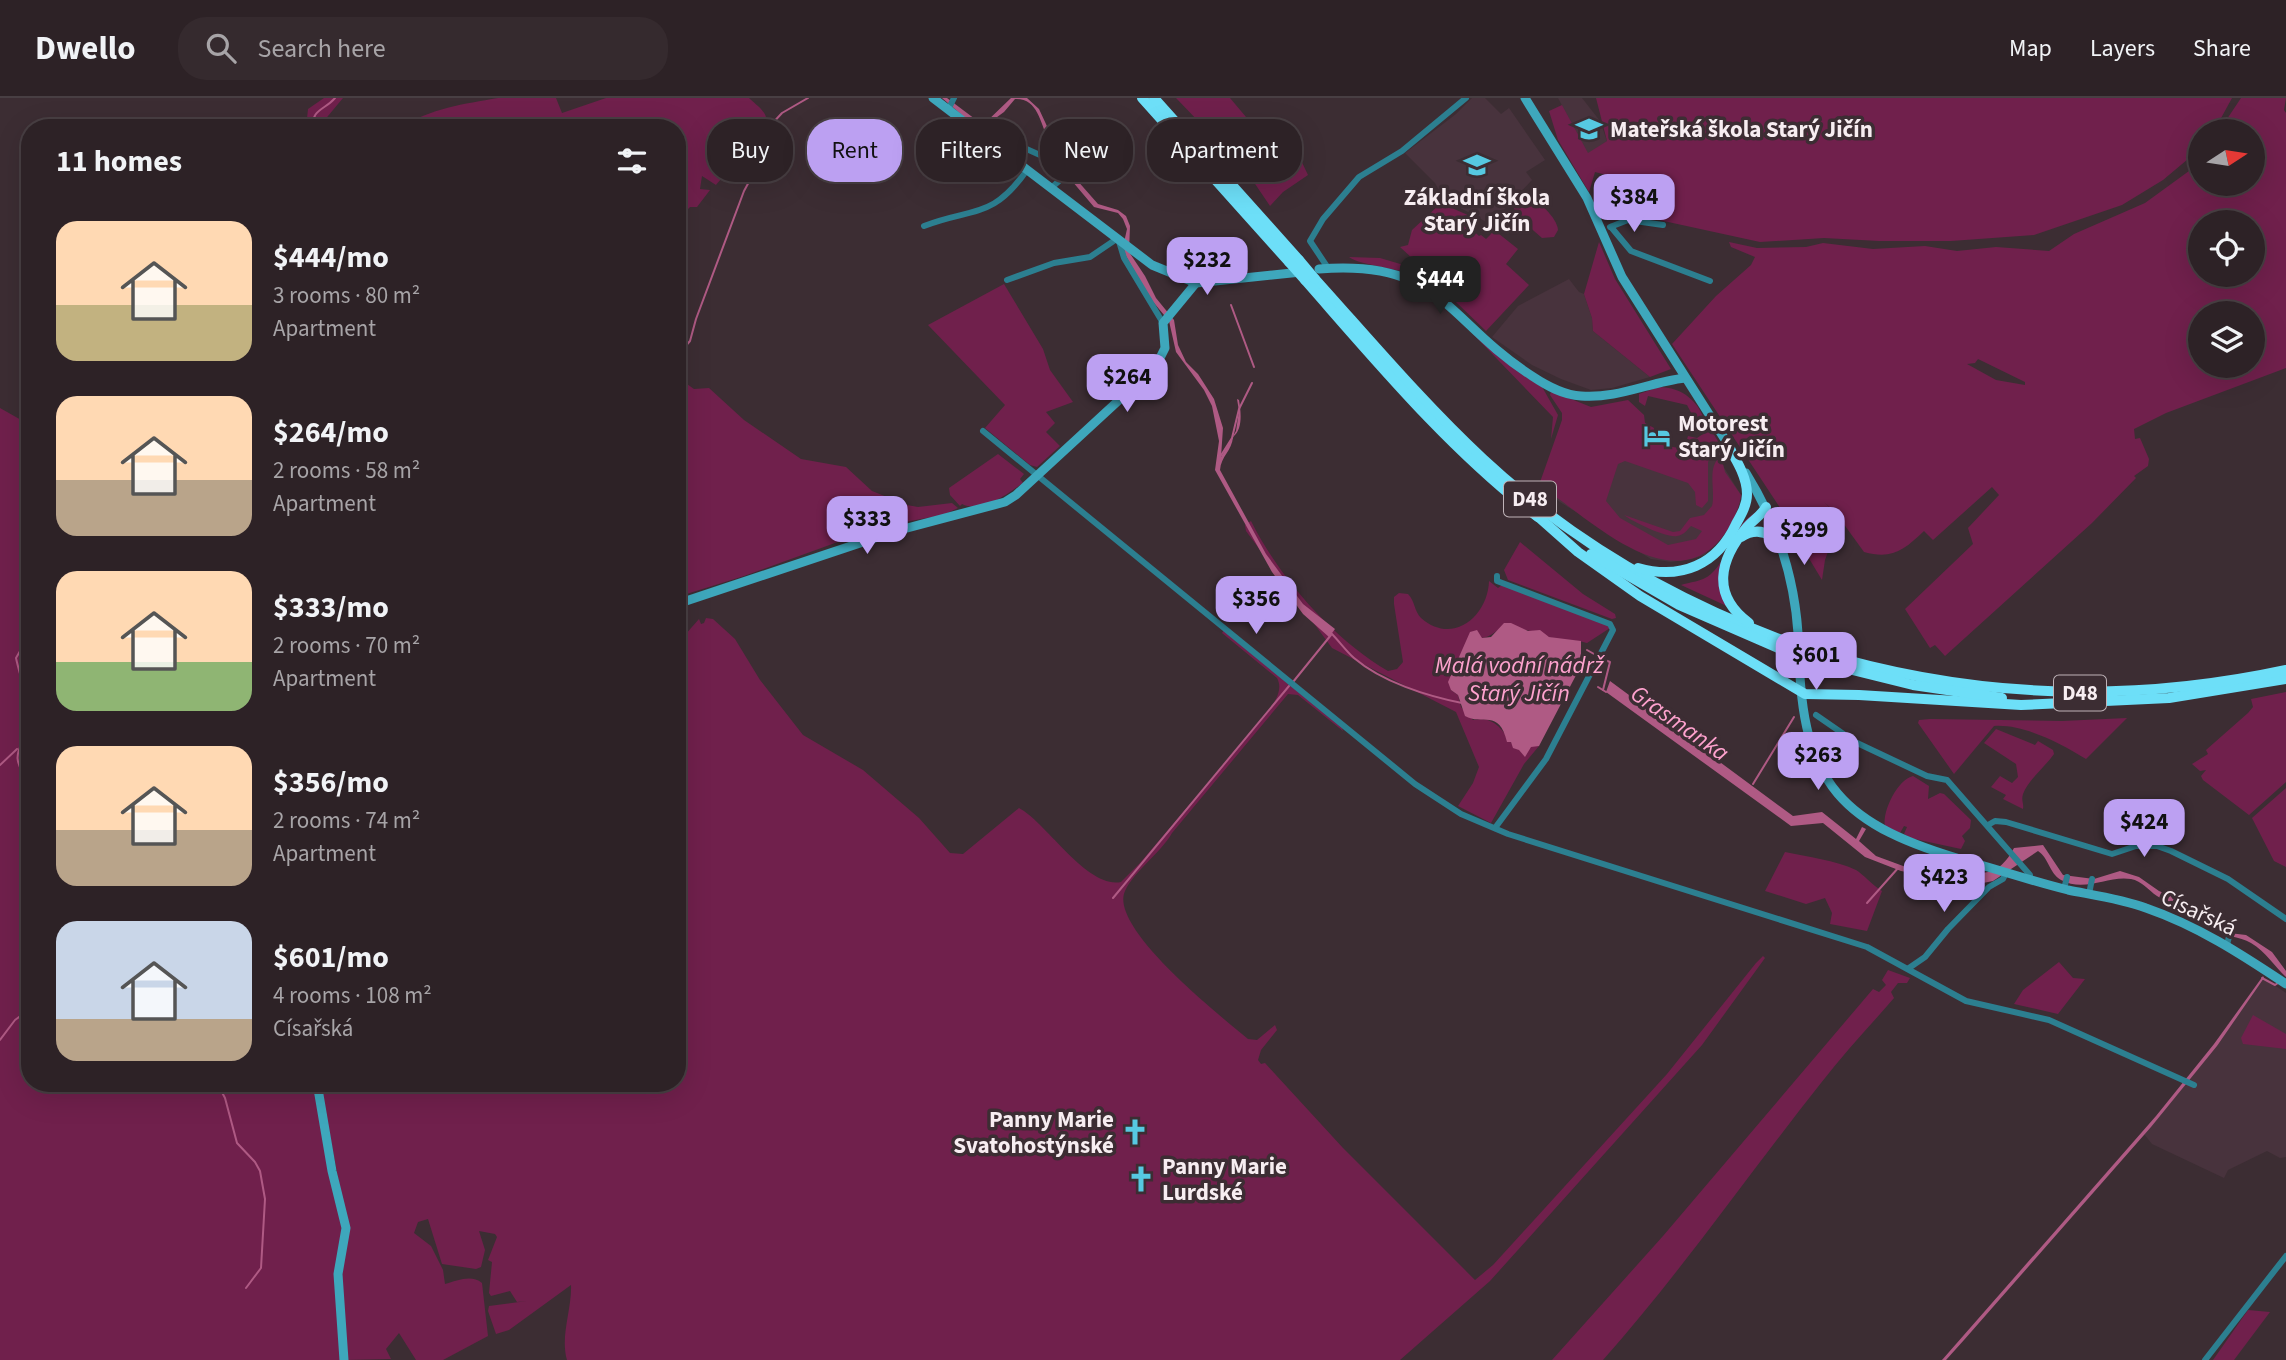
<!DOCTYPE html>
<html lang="en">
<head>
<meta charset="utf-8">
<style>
	body { margin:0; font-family:"Source Sans 3",sans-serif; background:#352a2e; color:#f1f3f6; height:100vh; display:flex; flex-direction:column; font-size:26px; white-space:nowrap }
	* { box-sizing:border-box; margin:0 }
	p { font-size:23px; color:#a7a4a7 }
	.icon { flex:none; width:38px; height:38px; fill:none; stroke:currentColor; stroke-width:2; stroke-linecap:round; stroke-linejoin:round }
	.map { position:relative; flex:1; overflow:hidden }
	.side { position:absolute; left:21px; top:21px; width:665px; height:973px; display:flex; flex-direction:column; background:#2d2226; border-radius:28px; box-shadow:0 7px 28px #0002,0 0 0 2px #483f43 }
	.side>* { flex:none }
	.hud { position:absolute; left:707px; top:21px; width:665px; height:63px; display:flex; gap:14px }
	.needle { width:46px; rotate:78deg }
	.tools { position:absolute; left:2188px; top:21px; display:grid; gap:14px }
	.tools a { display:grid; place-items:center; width:77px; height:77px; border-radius:50%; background:#2d2226; box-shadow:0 7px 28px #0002,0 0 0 2px #483f43; font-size:35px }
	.price { position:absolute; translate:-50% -60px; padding:0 16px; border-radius:14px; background:#bca0f2; color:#111; font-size:23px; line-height:46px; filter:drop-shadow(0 2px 4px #0008) }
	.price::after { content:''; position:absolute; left:50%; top:42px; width:21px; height:16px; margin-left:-10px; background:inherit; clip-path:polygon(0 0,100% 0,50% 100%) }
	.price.active { background:#222; color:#fff }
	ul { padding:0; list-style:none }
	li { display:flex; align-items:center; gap:21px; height:175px; padding:0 35px }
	li span { display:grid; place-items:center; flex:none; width:196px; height:140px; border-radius:21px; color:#555 }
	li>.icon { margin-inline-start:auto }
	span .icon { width:84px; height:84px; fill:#fffc; stroke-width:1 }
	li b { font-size:30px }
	h2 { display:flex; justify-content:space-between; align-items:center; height:84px; padding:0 35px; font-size:30px }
	.tag { padding:0 24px; border-radius:28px; background:#2d2226; box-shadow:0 7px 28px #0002,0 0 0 2px #483f43; font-size:24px; line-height:63px }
	.tag.active { background:#bca0f2; color:#111 }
	header { display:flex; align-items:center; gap:42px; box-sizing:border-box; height:98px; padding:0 35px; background:#2d2226; border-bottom:2px solid #483f43 }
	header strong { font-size:33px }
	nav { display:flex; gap:38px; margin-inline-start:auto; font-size:24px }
	.search { width:490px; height:63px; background:#352a2e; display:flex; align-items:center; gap:18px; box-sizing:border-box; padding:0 24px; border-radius:28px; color:#a7a4a7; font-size:26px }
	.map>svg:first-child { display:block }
	.built { fill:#48333d }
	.green { fill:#70204c; fill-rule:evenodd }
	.water { fill:#af5a84 }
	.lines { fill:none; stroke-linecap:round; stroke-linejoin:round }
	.stream { stroke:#af5a84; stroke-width:2 }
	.street { stroke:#2c7f90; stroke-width:6 }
	.secondary { stroke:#3ea7bc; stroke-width:9 }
	.highway { stroke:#6ddff8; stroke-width:10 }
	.highway-bridge { stroke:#6ddff8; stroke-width:10 }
	.labels { text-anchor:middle; stroke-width:7; stroke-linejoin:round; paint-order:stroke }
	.shield { fill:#3c2d33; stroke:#bfb3b8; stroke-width:2 }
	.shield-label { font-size:21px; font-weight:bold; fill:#f7edf1 }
	.poi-label { font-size:23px; font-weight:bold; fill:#f7edf1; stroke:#3c2d33; text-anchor:start }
	.street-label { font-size:23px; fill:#f7edf1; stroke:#3c2d33 }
	.water-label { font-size:24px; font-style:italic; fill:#fea2ce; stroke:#3c2d33 }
</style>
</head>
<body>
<header>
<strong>Dwello</strong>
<div class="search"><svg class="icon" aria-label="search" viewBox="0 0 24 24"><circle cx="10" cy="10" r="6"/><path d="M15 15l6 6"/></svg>Search here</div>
<nav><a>Map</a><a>Layers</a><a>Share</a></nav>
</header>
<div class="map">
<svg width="2286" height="1262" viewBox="0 0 2286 1262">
	<rect width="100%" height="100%" fill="#3c2d33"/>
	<g class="built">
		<path d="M1472,0h13l16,16 8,-6 36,52 -19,12 6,8 -42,44 -46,-25 -9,-16 -30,-30 51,-39z"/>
		<path d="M1558,0h24l18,23 7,20 -19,13z"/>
		<path d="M1569,181l10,13 5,2 8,24 1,13 57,46 -38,11 -21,2 -30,-11 -29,-14 -40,-28 26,-31z"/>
		<path d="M1563,344l124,20 32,-19 4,23 18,29 -1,8 -35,52 -13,4 -21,3 -20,-3 -91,-57 -17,-14z"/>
		<path d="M2264,880l22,15v164l-6,1 -13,-7 -39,19 -4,8 -72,-34 -8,-10 73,-88z"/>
	</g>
	<g class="green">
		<path d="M324,0h19l-25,30h-12l2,-19z"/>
		<path d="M498,0h58l6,15 44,-15h143c5,5 18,14 17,21 0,12 -40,55 -50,66l-14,-9 -2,13 10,1 -13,17h-7l-7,7 3,6 -9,10v-102h-277c31,-20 64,-24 98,-30z"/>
		<path d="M1176,0h54l27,32h22l18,22 11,23 -25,17 -13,14 -23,-34z"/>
		<path d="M1596,0h636l-18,33h-14v18l-37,31 -41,25 -88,30 -83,6h-72l-55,-3 -64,4 -101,-22 4,-5 -50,-30 1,-8 -19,-5 -6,20 -31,-52 -9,-29 13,-6 26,48 19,-12z"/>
		<path d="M2241,0h45l-2,12 2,3v255l-120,45 -32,16 1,10 5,-1 9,21 -1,7 -14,10 2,2 -44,45 -147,133 -10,-11 -5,3 -25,-39 68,-65 -5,-16 31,-33 -7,-8 -59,53 -9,-9c-20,19 -32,29 -60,21l-29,-40 -11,-10 11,11 -8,7 7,15 -9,25 -3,20 -29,-48 1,-3 -122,-185 44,-48 35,-31 4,-8 -24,-10 -2,-5 28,6 49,-1 17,-4 50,6 52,-3 32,5 39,-4 53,4 25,-17 71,-31 55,-40v21h52v-53h-22l3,-4 -8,-5zM2200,124h52v53h-52zM2200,215h52v53h-52zM1978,261l47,23v3l-29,-5 -29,-16 8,-1z"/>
		<path d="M1521,98c14,0 36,21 37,34l-4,7 -12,1 -25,-22 -4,-11z"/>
		<path d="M1439,107h6l25,11 -6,6 15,14 2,-1 5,4 5,-5 -4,-3 2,-5 29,23 -12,15 23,21 -43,46 -55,-53 -3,2c-19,-11 -69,-14 -79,-23l31,1 27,8 6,-7 -13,-12 8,-2 4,-15z"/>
		<path d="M1599,144l16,37 56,90 -21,8 -57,-46 -1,-13 -8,-24z"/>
		<path d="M1004,186l39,65 7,21 23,32 -27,10 9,11 -9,9 14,14 -23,21 -7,-2 -45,-37 20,-23 -77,-80z"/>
		<path d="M1472,235l69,52 17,30 -7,24 2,-22z"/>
		<path d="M677,279l17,12 15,-1 35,32 57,39 45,8 26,24 35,14 11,2 34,-4 6,5 -15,7 -44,8 -53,16 -102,37 -67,21z"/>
		<path d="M1659,289c23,0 41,15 46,36l-8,1 -10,-19 -39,-9 -3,10 -6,-4v-8z"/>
		<path d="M1551,293l40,16 37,-7 16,15 1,8 9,5 -3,15 33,6 4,-13 9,2 9,-6 7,1 6,10 -11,19v39l-6,7 -6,-3 -1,-13 -7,-9 -63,-22 -7,3 -12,37 14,17 48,27 28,-6 6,-8 -11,-5c-4,4 -7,9 -14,10 -11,2 -44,-14 -53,-21l49,17 7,-1 10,-13 14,-3 8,-9c4,-16 -6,-39 9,-50l4,16 16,23c-2,18 -15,41 -28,52 -53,46 -131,-35 -174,-62l23,-65v-7l-12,-18z"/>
		<path d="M0,310l30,17v658h285l28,149 -4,31 2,97h-341z"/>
		<path d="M998,356l26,20 -4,5 3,4c-15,10 -41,31 -61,21l-2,2 -10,-11 -1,-7z"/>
		<path d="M1758,413l-36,57 9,40 -50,-23c8,-3 21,-3 30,-11 20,-18 21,-50 47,-63z"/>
		<path d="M1251,423c28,56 82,118 137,150l9,-2 6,-7 -9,-58v-7l5,-4 9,1c7,7 6,17 13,24 32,28 67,-2 68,-37l9,7 4,-3 106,40 2,3 -23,15c-13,-4 -27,-2 -38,-6 -15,-5 -31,-11 -47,-8 -8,2 -11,8 -20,9l-31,52 7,5 3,12 12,13c21,-4 28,8 40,25l26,1 -15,18 -33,59 -33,-17 15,-23 6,-16 -23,-55 -124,-64 -86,-117 -1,-6z"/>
		<path d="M1520,444l63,52 32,20 1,4 -4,1 -104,-39 -4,-10z"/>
		<path d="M706,520l7,1 22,20 25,41 43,55 60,35 56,48 31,35 13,1 56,-46c27,14 68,81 102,74l19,-19 130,-153c6,-11 13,-21 7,-32l-55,-45 2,-3 118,98 1,3 -45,-36 -10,-1 -116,139c-12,21 -37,37 -47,58 -17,37 97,126 123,148l9,1 18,-15 2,5 -16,20 -3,10 3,4 4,-1 78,85 132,132 18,-15 174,-191 89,-111 7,-7 2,2 -63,87 -212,236 -90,79h-833c-7,-24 5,-51 4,-75l-62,45 -13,4 -8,-23 1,-5 38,-5 -10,1 -7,-11 -19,5 -2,-3 3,-31 -4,-2 9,-23 -2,-3 -16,-3 6,19 -4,17 -5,2 -34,-5 -14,-45 -10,3 -4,11 17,13 12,24 2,14c12,-3 26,-10 37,-1l6,53 -45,24h-27l-17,-27 -13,16 5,10 -46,1 -6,-86 9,-44 -28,-147h357v-439l22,-25 2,5 3,-1z"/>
		<path d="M2286,594v90l-37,33 -46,-35 -2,-4 5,-6 -6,1 -8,-7 16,-10 -2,-4 42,-37 5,-6 -2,-8z"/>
		<path d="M2127,620l-41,41c-26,-16 -62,-35 -92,-33l-40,48 -36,-51 1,-3 11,-1 132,2z"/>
		<path d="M1996,631l39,16 3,-4 15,9 1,4c-9,13 -26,26 -31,40 -2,7 1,9 0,15l-20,-10 3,-4 -15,-8 9,-11 12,7 6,-6 -2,-13 -32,-21z"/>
		<path d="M1913,678l16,10 -1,13 12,-6 4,1 27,26 -1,8 -8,8 3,5 -4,8 -51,-11 -6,-4 3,-7 -3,-1 -4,7 -15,-7c-3,-15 13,-47 28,-50z"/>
		<path d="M2286,690v79l-12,-6 -22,-43z"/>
		<path d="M1785,754c23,5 50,8 71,18 7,4 16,15 26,21l-15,40 -37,-7 2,-11 -7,-15 -19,6 -41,-13z"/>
		<path d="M2059,864l14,16 12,1 -27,35 -44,-10 9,-14z"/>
		<path d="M1888,872l22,8 -3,5h-9l-7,9 3,6c-24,28 -50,55 -73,85 -73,92 -140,189 -218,277h-51l111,-124 210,-247 6,3 7,-7 -4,-5z"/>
		<path d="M2253,917l33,19v15l-43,-5 -2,-6z"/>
		<path d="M2248,1212l22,2 -36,48h-21z"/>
	</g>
	<g class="water">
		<path d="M942,0h5l36,27 28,-27h16l12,11 13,28 11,-3 7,3 6,42 22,25 20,6 8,6 4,10 -1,26 16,24 11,22 18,22 4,25 8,17 12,12 16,25 9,29 -2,29 15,-26 3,-20 -2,-12 2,1c2,12 4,29 -6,37 -1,14 -12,19 -13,33l46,84 37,50 32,25 -6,8 -26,-23 -31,-42 -57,-102 4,-29 -7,-35 -8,-16 -28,-38 -7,-31 -20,-24 -23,-41 -3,-9 4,-18 -4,-10 -5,-6 -24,-6 -22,-26 -5,-41 -4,-4 -15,2c-8,-15 -10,-40 -33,-39l-11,13 -22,16 -6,-1z"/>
		<path d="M1504,525h7l17,8 12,-1 9,7 32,4v13l4,4 -46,88 -8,1 -6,10 -6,-7 -6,-2 -2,-6h-4c-8,-34 -25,-16 -42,-26l-7,-21 -7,-5 -3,-8 22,-50 7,-2 5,8 9,-1z"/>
		<path d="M1610,583l183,135 29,-4 34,27 6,-12 4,2 -7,12 17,15 38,14 9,-4c10,5 16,3 27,4 31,5 48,8 64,-22l29,-3 20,30 31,4 26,-8 19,6 20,14 41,17 29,25 17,2 26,17 14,19v6c-12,-11 -20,-25 -35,-34 -11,-7 -29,-6 -40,-16 -5,-5 -6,-12 -13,-16 -13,-6 -29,-7 -41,-15 -9,-6 -15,-15 -26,-17 -23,-4 -46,14 -70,1 -12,-7 -12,-22 -23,-29l-45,30 -10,2 -49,-7 -11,-6 -6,4 -16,-3 -36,-14 -42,-34 -32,3 -185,-134z"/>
		<path d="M2263,878l1,2 -47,68 -66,81 -187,213 -18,20h-4l214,-244 58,-72z"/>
	</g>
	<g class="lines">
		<g class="stream">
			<path d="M313,30c-2,-19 12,-18 22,-30"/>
			<path d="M1231,207l23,62"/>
			<path d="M677,258l13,-15 6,-22 48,-128 18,-33 8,-32 12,-13 26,-15"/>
			<path d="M1220,359l12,-19 7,-29 13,-26"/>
			<path d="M30,443l-8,13 8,15"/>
			<path d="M1331,535c8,8 15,18 23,25 28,24 73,38 108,45"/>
			<path d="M30,536l-14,24c4,19 13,42 13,61 -1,27 -26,33 1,62"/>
			<path d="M1587,552l7,4"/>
			<path d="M1602,561l8,3 -7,28"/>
			<path d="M1293,584l38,-47"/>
			<path d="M1598,589l8,5"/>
			<path d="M0,667l17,-16"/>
			<path d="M1753,686l41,-67"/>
			<path d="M1113,800l176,-212"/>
			<path d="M1867,805l32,-36"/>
			<path d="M2262,880l13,7 3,-2"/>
			<path d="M0,942l15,-20 15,-11"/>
			<path d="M217,985l8,15 12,45 18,19 5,9 5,28 -4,69 -15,20"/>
		</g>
		<g class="street">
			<path d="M948,12l6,-12"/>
			<path d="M995,48l7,-8 58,26 6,11 -15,13"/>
			<path d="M924,128c49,-19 68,-6 103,-56"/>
			<path d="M1610,129l18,-7 35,5"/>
			<path d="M1611,129l20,24 79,30"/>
			<path d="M1328,170l-18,-27 13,-22 36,-42 43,-26 64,-53"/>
			<path d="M1007,182l47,-17 36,-6 28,-19 6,20 39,65"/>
			<path d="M983,333l432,353 46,30 47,20 359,113 99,54 83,19 145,65"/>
			<path d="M1816,617l39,27 72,34 20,4 83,95 -1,4"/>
			<path d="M1988,727l7,-4 11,1 106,32 24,-8h21l14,5 57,28 58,40"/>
			<path d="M1495,730l51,-69 67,-129 -3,-6 -113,-43v-5"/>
			<path d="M2064,791l3,-12"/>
			<path d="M2089,796l3,-15"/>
			<path d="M2227,847l4,-17"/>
			<path d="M1909,870l16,-11 23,-28 41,-42 14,-8 3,-6"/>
			<path d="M2205,1262l81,-104"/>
		</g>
		<g class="secondary">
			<path d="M933,0l219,167 44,18 105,-11"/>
			<path d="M1525,0l62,100 35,79 109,172"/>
			<path d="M1319,171c123,-10 126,51 213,107 15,10 31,19 49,20 36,3 69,-14 104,-18"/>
			<path d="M1746,375c31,50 48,101 52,160"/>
			<path d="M677,506l219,-73 109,-29 11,-7 140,-129 9,-18 -2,-25 33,-40"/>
			<path d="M1799,552c2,136 44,176 171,212 33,9 65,20 98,28 25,5 54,9 78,18 52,18 95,46 140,76"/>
			<path d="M317,985l15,88 14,57 -8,46 6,86"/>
		</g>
		<g class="highway">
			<path d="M1142,0l147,164"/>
			<path d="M1154,0l145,162"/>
			<path d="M1315,181c55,61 108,124 168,180 86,80 189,140 299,181"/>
			<path d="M1305,182c73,83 145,170 233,237"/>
			<path d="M1534,415l44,39 62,44 165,98 54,1 162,10 148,-7 117,-19"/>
			<path d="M1741,439c17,-11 31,-4 42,11"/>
			<path d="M1591,456l88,51 104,45"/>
			<path d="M1638,470c43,12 79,-3 98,-44 5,-9 11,-19 11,-30 0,-18 -12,-36 -20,-50"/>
			<path d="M1749,525c-38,-28 -30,-63 -2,-96 6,-7 15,-12 19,-20"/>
			<path d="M1815,553c154,47 313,53 471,19"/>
			<path d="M1816,563l97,24 89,13"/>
		</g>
		<g class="highway-bridge">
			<path d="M1299,162l16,19"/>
			<path d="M1289,164l16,18"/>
			<path d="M1782,542l33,11"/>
			<path d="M1783,552l33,11"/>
		</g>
	</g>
	<defs>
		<g id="school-bare" transform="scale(2.1)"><path d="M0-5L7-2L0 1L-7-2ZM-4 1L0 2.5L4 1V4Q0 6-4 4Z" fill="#56c9e1" stroke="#3c2d33" stroke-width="2.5" paint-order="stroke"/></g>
		<g id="hotel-bare" transform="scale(2.1)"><path d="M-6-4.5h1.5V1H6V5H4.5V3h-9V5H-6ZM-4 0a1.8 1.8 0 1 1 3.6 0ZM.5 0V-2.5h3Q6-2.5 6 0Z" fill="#56c9e1" stroke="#3c2d33" stroke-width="2.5" paint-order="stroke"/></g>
		<g id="church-bare" transform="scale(2.1)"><path d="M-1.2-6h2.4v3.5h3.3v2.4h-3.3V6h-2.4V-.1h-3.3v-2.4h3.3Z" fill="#56c9e1" stroke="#3c2d33" stroke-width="2.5" paint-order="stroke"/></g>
	</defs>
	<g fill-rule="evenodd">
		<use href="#school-bare" x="1589" y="31"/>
		<use href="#school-bare" x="1477" y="67"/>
		<use href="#hotel-bare" x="1657" y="338"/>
		<use href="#church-bare" x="1135" y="1034"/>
		<use href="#church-bare" x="1141" y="1081"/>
	</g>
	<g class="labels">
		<g class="shield">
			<rect x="1504" y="383.5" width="52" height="35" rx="5"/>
			<rect x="2054" y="577.5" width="52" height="35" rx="5"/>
		</g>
		<g class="shield-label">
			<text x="1530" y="408">D48</text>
			<text x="2080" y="602">D48</text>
		</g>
		<g class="poi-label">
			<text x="1610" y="39">Mateřská škola Starý Jičín</text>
			<text x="1477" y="107" text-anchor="middle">Základní škola<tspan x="1477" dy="26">Starý Jičín</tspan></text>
			<text x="1678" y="333">Motorest<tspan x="1678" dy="26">Starý Jičín</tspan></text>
			<text x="1114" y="1029" text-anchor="end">Panny Marie<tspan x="1114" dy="26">Svatohostýnské</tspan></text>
			<text x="1162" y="1076">Panny Marie<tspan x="1162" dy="26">Lurdské</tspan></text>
		</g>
		<g class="street-label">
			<text transform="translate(2199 814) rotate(25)" y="8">Císařská</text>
		</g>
		<g class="water-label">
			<text x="1519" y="575">Malá vodní nádrž<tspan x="1519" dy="28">Starý Jičín</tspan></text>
			<text transform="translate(1680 625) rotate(35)" y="8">Grasmanka</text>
		</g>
	</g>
</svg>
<div class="tools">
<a><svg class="needle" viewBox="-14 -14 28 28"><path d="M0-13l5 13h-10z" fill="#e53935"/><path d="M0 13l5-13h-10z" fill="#a7a4a7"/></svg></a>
<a><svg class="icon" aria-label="locate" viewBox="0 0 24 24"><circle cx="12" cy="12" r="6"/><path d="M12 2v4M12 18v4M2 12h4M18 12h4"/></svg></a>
<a><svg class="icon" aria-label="layers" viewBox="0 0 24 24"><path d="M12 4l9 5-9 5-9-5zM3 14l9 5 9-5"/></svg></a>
</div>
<b class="price" style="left:1634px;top:136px">$384</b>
<b class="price" style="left:1207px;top:199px">$232</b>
<b class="price active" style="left:1440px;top:218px">$444</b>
<b class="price" style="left:1127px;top:316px">$264</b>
<b class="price" style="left:867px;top:458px">$333</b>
<b class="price" style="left:1804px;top:469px">$299</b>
<b class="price" style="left:1256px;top:538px">$356</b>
<b class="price" style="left:1816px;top:594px">$601</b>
<b class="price" style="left:1818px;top:694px">$263</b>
<b class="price" style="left:2144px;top:761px">$424</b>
<b class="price" style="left:1944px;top:816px">$423</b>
<div class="hud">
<a class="tag">Buy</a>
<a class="tag active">Rent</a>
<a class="tag">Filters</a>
<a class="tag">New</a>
<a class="tag">Apartment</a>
</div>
<section class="side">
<h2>11 homes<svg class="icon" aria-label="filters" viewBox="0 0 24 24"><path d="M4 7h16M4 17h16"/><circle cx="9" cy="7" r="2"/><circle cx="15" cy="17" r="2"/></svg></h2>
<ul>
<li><span style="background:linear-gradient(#ffd9b3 60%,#c2b280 0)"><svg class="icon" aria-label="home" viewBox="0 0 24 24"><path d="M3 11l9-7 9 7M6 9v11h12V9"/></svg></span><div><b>$444/mo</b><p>3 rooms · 80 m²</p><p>Apartment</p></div></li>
<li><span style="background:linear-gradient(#ffd9b3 60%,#b9a48a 0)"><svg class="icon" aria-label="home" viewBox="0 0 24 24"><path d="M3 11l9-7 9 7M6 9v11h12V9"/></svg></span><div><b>$264/mo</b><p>2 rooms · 58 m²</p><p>Apartment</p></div></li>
<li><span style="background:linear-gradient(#ffd9b3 65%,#8fb573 0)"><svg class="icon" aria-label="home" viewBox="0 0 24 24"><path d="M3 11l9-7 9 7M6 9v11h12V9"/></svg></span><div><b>$333/mo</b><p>2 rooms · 70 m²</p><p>Apartment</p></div></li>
<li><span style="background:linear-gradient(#ffd9b3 60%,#b9a48a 0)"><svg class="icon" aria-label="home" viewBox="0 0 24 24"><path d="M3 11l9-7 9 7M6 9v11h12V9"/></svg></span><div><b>$356/mo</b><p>2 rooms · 74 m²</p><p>Apartment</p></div></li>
<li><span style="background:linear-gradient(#c9d6e8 70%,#b9a48a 0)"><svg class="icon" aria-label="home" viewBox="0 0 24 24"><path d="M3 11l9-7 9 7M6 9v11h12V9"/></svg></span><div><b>$601/mo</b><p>4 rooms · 108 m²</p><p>Císařská</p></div></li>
</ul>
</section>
</div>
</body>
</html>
